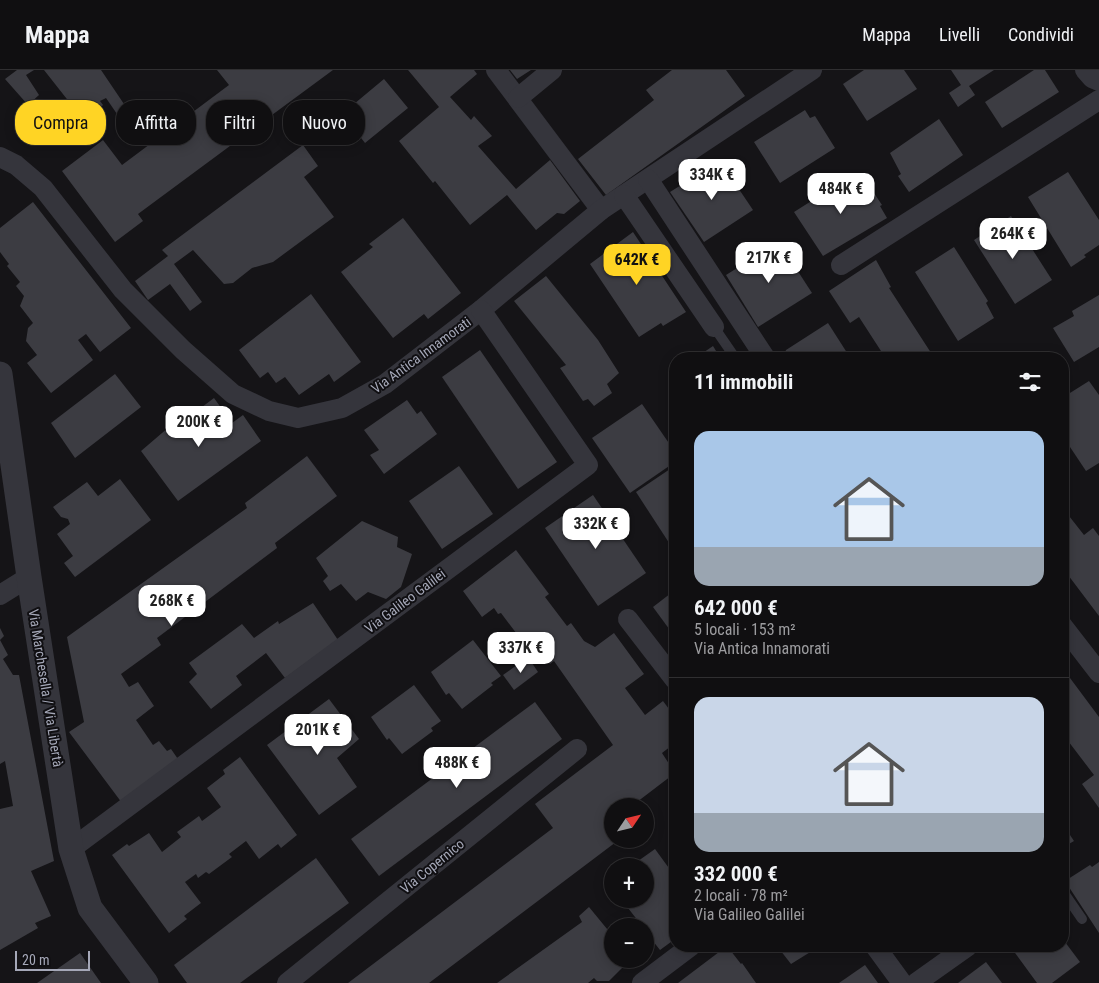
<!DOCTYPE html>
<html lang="it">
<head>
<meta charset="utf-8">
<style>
	body { margin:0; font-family:"Roboto Condensed",sans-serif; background:#1e1d1f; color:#f1f3f6; height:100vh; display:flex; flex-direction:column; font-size:19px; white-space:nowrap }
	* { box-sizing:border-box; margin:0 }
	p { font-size:16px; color:#9c9c9f }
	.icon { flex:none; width:28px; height:28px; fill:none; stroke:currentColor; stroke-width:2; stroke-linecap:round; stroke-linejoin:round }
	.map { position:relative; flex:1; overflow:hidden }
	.side { position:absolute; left:669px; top:282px; width:400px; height:600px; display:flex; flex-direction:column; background:#100f11; border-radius:20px; box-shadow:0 2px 12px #0003,0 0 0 1px #302f31 }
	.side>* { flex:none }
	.hud { position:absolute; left:15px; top:30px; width:475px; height:45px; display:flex; gap:10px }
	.needle { width:32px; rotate:55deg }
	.fabs { position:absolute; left:604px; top:728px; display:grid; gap:10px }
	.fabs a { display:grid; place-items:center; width:50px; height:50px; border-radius:50%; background:#100f11; box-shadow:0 2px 12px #0003,0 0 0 1px #302f31; font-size:25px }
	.scale { position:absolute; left:15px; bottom:12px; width:75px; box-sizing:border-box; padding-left:5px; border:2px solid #a5a8b8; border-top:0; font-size:14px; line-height:18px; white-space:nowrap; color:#a5a8b8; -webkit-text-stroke:4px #100f12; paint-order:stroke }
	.price { position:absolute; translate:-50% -42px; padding:0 11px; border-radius:10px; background:#fff; color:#222; font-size:16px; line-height:32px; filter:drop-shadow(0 1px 2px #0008) }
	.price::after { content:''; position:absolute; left:50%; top:30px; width:15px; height:11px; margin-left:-8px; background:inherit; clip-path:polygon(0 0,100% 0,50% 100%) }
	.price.current { background:#ffd424; color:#111 }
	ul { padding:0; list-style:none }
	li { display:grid; align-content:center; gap:10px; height:265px; padding:0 25px }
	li+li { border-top:1px solid #302f31 }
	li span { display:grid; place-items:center; height:155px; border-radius:15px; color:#555 }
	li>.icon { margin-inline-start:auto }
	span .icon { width:90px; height:90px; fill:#fffc; stroke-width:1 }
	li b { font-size:21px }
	h2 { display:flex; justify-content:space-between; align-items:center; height:60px; padding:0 25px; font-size:21px }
	.tag { padding:0 18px; border-radius:20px; background:#100f11; box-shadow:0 2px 12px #0003,0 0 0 1px #302f31; font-size:18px; line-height:45px }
	.tag.current { background:#ffd424; color:#111 }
	header { display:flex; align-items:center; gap:30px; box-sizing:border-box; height:70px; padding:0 25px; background:#100f11; border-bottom:1px solid #302f31 }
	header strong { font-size:24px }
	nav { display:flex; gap:28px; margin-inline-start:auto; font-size:18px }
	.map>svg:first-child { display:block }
	.building { fill:#3c3c42 }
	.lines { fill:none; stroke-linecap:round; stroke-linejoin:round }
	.service { stroke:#35353c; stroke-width:10 }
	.minor { stroke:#35353c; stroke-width:20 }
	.tertiary { stroke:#35353c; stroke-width:25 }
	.labels { text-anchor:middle; stroke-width:4; stroke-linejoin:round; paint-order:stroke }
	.street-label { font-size:14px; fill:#a5a8b8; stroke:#100f12 }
</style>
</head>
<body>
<header>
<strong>Mappa</strong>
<nav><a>Mappa</a><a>Livelli</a><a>Condividi</a></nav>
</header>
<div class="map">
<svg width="1099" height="913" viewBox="0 0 1099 913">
	<rect width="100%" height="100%" fill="#151417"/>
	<g class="building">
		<path d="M17,0h17l-8,5 13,20 -11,10 -23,-26z"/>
		<path d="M44,0h57l25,37 -9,7 -11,-16 -6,3 3,4 -18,17z"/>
		<path d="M217,0h116l-195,144 5,7 -28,21 -53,-71 41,-31 19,25 107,-80z"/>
		<path d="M408,0h66l3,4 -27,23 21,23 3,-4 18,20 -14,10 38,43 34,-29 30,41 -16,13 -7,-1 -21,17 -29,-35 -37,30 -35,-44 -2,2 -34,-42 40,-34z"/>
		<path d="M510,0h21l-14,9z"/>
		<path d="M672,0h54l19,26 -139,99 -28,-36 76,-59 -8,-10z"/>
		<path d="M864,0h40l13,19 -50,32 -24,-37z"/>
		<path d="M951,0h43l-25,16 6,9 -17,12 -9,-14 12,-8z"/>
		<path d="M1034,0h11l14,22 -57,36 -17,-26z"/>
		<path d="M384,9l24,29 -43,35 -14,-18 6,-5 -9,-11z"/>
		<path d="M805,40l5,8 5,-2 20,32 -55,35 -26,-41z"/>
		<path d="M939,49l24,36 -54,37 -11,-16 3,-2 -11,-21z"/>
		<path d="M303,75l15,21 -14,11 30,40 -61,45 -21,6 -19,15 -9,1 -31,-34 -19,14 28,38 -12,9 -20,-27 -22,16 -13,-19 33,-25 -6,-6z"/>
		<path d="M720,91l33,49 -49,32 -34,-50z"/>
		<path d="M1068,102l31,48v25l-15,10 2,2 -15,10 -43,-70z"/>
		<path d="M854,104l9,13 5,-3 14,21 -2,1 7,12 -64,38 -29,-44z"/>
		<path d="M33,132l98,126 -31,24 -14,-18 -8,6 15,20 -42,33 -24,-30 10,-8 -11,-14 2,-13 5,-5 -13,-17 4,-10 -8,-10 4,-4 -13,-16 2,-2 -9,-12v-24z"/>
		<path d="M1011,146l41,64 -37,24 -41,-64z"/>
		<path d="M403,148l58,75 -33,26 -4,-5 -31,24 -52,-66 32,-25 -4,-3z"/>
		<path d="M633,162l53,80 -23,14 -2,-3 -22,14 -49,-73z"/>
		<path d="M779,172l33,51 -54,34 -32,-52z"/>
		<path d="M954,177l34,54 -2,2 8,15 -36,23 -43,-69z"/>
		<path d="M876,190l15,27 -2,1 46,71h-62l-2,-2 10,-6 -22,-34 -9,6 -21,-32z"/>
		<path d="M546,206l52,64 21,33 -12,11 5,9 -18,13 -6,-7 -5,2 -23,-33 6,-3 -52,-64z"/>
		<path d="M311,224l50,68 -27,20 -5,-8 -30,21 -14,-18 -9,6 -8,-11 -8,6 -21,-28z"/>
		<path d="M1099,225v52l-25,15 -21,-34 21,-12 -2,-5z"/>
		<path d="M828,253l23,36h-64l-3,-4 2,-5z"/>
		<path d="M713,276l8,13h-27z"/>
		<path d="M480,280l77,112 -39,27 -76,-112z"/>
		<path d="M115,304l26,33 -66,51 -24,-35z"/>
		<path d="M1089,311l10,14v68l-13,8 -24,-36v-37z"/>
		<path d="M214,328l18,25 11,-8 18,26 -83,60 -37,-50 35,-30 2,4z"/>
		<path d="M407,330l10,14 4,-3 16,23 -53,40 -14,-19 9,-5 -15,-20z"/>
		<path d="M642,334l33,48v10l-45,31 -38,-55z"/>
		<path d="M307,386l30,40 -62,47 2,5 -120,90 4,7 -40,29 8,13 9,-5 16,24 -18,14 17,25 6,-4 8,10 4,-2 9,13 -58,41 -53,-71 15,-10 -17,-85 180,-129 -2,-5z"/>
		<path d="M459,396l34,48 -51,35 -33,-48z"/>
		<path d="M673,397l2,4v81l-39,-60z"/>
		<path d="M120,409l31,41 -76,57 -11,-14 9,-7 -16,-22 13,-10 -2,-5 -7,-2 -8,-10 34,-25 11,14z"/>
		<path d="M593,425l53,78 -48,33 -53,-78z"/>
		<path d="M1062,437l22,28 9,-7 6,8v80l-37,-49z"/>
		<path d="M362,451l36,16 -1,10 15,7 -11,33 -15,12 -18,-7 -12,9 -15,-17 -11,7 -7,-10 5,-5 -12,-18z"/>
		<path d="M516,480l33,44 -4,3 22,29 4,-3 13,18 11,6 19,-14 30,41 -19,14 20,27 18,-14 12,16v26l-13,10 13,20 -38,29 4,4h-29v33h8l-191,144h-81l205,-155 -18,-24 78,-59 -59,-84 -4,3 -3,-4 -4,3 -8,-11 -3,2 -31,-41 -3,1 -4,-6 -12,9 -19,-26z"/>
		<path d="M675,520v47l-22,-30z"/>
		<path d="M313,533l25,37 -53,38 -19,-25 -30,23 6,9 -31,24 -22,-27 8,-8 -8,-11 53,-39 12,14 24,-17 1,3z"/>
		<path d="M0,558l4,8 -4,4 8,15 -5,4 10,16h6l35,186 -23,10 20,45 -16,7 3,5 -38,22v-141l13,-3 -8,-45 -5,3z"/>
		<path d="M473,570l28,36 -10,7 2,2 -31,24 -13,-16 -3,2 -15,-23z"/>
		<path d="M528,587l10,15 -24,18 -11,-15z"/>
		<path d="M1070,608l29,39v91l-17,-24 12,-9 -32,-42v-49z"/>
		<path d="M414,615l27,36 -10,7 2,3 -31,23 -13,-16 -2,2 -16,-23z"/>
		<path d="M329,629l30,40 -22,19 20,29 -38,28 -52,-70z"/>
		<path d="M535,632l27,37 -183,137 -28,-37z"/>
		<path d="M240,687l57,78 -16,13 -3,-4 -19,15 -13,-18 -17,13 3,3 -23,17 -3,-2 -8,6 -2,-4 -11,8 16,21 -17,13 3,3 -18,14 -57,-78 15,-11 2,2 20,-13 13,19 19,-15 -4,-5 22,-16 3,5 19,-14 -14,-19 18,-14 -2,-4z"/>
		<path d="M1062,753l12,18 -12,7z"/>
		<path d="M655,779l19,26 -3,2 4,6v56l-15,11 -15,-19v-5h-3l-21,-27h24v-33h-14z"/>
		<path d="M316,788l33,45 -109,80h-53l-13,-18z"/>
		<path d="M1099,792v71l-34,-52 25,-16 2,2z"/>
		<path d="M589,837l23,28v24h14l-1,6 -16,16h-12l-3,-3 -6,5h-91l85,-61 -3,-6z"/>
		<path d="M1062,868l18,24 -28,21h-15l-27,-37h52z"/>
		<path d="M727,876l14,18 1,-1 14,20h-78z"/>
		<path d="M777,876h43l-29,18z"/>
		<path d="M80,883l21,30h-64z"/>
		<path d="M986,892l16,21h-44z"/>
		<path d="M865,895l13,18h-39z"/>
	</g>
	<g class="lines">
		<g class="service">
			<path d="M714,257l22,32"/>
			<path d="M1062,820l20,29"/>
		</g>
		<g class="minor">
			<path d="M496,0l105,140"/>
			<path d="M1085,0l7,8 7,3"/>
			<path d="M518,28l34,-28"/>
			<path d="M0,87l16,8 27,23 80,102 60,60 50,44 36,17 29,7 44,-10 43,-24 96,-74 120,-100 211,-140"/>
			<path d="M648,109l118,180"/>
			<path d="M624,125l90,132"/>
			<path d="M841,195l258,-165"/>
			<path d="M0,525l29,-18"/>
			<path d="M628,549l47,61"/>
			<path d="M1062,555l37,48"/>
			<path d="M71,779l517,-384 -107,-155"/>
			<path d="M875,876l27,37"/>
			<path d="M287,913l290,-234"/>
			<path d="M642,913l49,-37"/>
			<path d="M916,913l52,-37"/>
		</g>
		<path class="tertiary" d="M0,304l29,203 42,272 19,59 56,75"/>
	</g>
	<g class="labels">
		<g class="street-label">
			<text transform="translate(421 285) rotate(-36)" y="5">Via Antica Innamorati</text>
			<text transform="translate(405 531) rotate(-37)" y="5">Via Galileo Galilei</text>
			<text transform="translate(46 618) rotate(81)" y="5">Via Marchesella / Via Libertà</text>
			<text transform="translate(432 796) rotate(-39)" y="5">Via Copernico</text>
		</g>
	</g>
</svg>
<div class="fabs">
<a><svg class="needle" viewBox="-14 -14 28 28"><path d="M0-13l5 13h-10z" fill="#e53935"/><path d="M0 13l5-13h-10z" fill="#9c9c9f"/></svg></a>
<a>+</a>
<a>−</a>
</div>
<div class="scale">20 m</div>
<b class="price" style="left:712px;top:131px">334K €</b>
<b class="price" style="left:841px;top:145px">484K €</b>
<b class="price" style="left:1013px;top:190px">264K €</b>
<b class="price" style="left:769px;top:214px">217K €</b>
<b class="price current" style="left:637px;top:216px">642K €</b>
<b class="price" style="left:199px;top:378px">200K €</b>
<b class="price" style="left:596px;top:480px">332K €</b>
<b class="price" style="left:172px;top:557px">268K €</b>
<b class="price" style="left:521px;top:604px">337K €</b>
<b class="price" style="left:318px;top:686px">201K €</b>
<b class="price" style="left:457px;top:719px">488K €</b>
<div class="hud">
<a class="tag current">Compra</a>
<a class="tag">Affitta</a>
<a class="tag">Filtri</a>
<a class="tag">Nuovo</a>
</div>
<section class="side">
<h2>11 immobili<svg class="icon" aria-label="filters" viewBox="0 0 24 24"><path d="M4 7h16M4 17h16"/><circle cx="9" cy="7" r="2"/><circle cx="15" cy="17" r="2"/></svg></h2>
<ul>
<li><span style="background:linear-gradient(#a9c7e8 75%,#9aa5b1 0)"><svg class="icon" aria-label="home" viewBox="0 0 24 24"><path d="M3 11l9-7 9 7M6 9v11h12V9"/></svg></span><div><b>642 000 €</b><p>5 locali · 153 m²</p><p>Via Antica Innamorati</p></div></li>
<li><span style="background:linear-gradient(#c9d6e8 75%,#9aa5b1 0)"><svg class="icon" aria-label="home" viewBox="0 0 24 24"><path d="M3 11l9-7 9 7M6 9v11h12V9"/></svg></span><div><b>332 000 €</b><p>2 locali · 78 m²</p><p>Via Galileo Galilei</p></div></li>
</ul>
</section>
</div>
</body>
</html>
